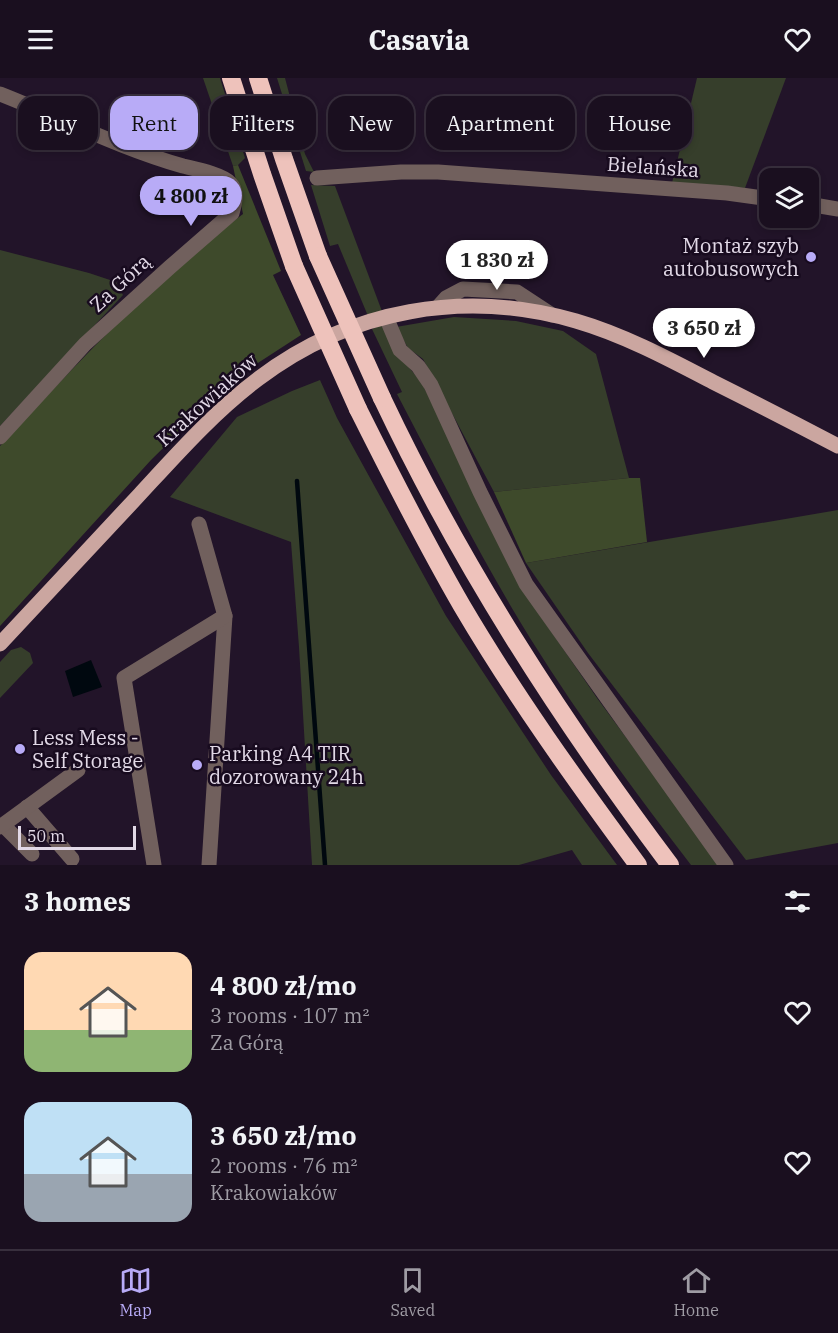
<!DOCTYPE html>
<html lang="en">
<head>
<meta charset="utf-8">
<style>
	body { margin:0; font-family:"IBM Plex Serif",serif; background:#231828; color:#f1f3f6; height:100vh; display:flex; flex-direction:column; font-size:22px; white-space:nowrap }
	* { box-sizing:border-box; margin:0 }
	p { font-size:20px; color:#9f9ca4 }
	.icon { flex:none; width:33px; height:33px; fill:none; stroke:currentColor; stroke-width:2; stroke-linecap:round; stroke-linejoin:round }
	.map { position:relative; height:787px; overflow:hidden }
	.panel { display:flex; flex-direction:column; background:#1a0f1f; flex:1 }
	.panel>* { flex:none }
	.top-card { position:absolute; left:18px; top:18px; width:802px; height:54px; display:flex; gap:12px }
	.controls { position:absolute; left:759px; top:90px; display:grid; gap:12px }
	.controls a { display:grid; place-items:center; width:60px; height:60px; border-radius:12px; background:#1a0f1f; box-shadow:0 3px 9px #0003,0 0 0 2px #382f3d; font-size:30px }
	.scale { position:absolute; left:18px; bottom:15px; width:118px; box-sizing:border-box; padding-left:6px; border:3px solid #e2d9e7; border-top:0; font-size:16px; line-height:21px; white-space:nowrap; color:#e2d9e7; -webkit-text-stroke:4px #180b1f; paint-order:stroke }
	.price { position:absolute; translate:-50% -51px; padding:0 14px; border-radius:21px; background:#fff; color:#222; font-size:20px; line-height:39px; filter:drop-shadow(0 2px 3px #0008) }
	.price::after { content:''; position:absolute; left:50%; top:36px; width:18px; height:14px; margin-left:-9px; background:inherit; clip-path:polygon(0 0,100% 0,50% 100%) }
	.price.selected { background:#b8abf7; color:#111 }
	ul { padding:0; list-style:none }
	li { display:flex; align-items:center; gap:18px; height:150px; padding:0 24px }
	li span { display:grid; place-items:center; flex:none; width:168px; height:120px; border-radius:18px; color:#555 }
	li>.icon { margin-inline-start:auto }
	span .icon { width:72px; height:72px; fill:#fffc; stroke-width:1 }
	li b { font-size:26px }
	h2 { display:flex; justify-content:space-between; align-items:center; height:72px; padding:0 24px; font-size:26px }
	.tag { padding:0 21px; border-radius:18px; background:#1a0f1f; box-shadow:0 3px 9px #0003,0 0 0 2px #382f3d; font-size:21px; line-height:54px }
	.tag.selected { background:#b8abf7; color:#111 }
	header { display:flex; justify-content:space-between; align-items:center; height:78px; padding:0 24px; background:#1a0f1f; font-size:27px; font-weight:700 }
	.tabs { display:flex; justify-content:space-around; align-items:center; height:84px; border-top:2px solid #382f3d; background:#1a0f1f; font-size:16px; color:#9f9ca4 }
	.tabs a { display:grid; justify-items:center; gap:3px }
	.tabs .selected { color:#b8abf7 }
	.map>svg:first-child { display:block }
	.green { fill:#363e2b }
	.forest { fill:#3e4a2b }
	.water { fill:#00080f }
	.lines { fill:none; stroke-linecap:round; stroke-linejoin:round }
	.stream { stroke:#00080f; stroke-width:4.5 }
	.minor { stroke:#71605d; stroke-width:15 }
	.major { stroke:#cba6a0; stroke-width:15 }
	.highway { stroke:#eec2bb; stroke-width:18 }
	.highway-bridge { stroke:#eec2bb; stroke-width:18 }
	.poi-dot { fill:#b8abf7; stroke:#180b1f; stroke-width:2 }
	.labels { text-anchor:middle; stroke-width:5; stroke-linejoin:round; paint-order:stroke }
	.street-label { font-size:20px; fill:#e2d9e7; stroke:#180b1f }
	.poi-label { font-size:20px; fill:#e2d9e7; stroke:#180b1f; text-anchor:start }
</style>
</head>
<body>
<header><svg class="icon" aria-label="menu" viewBox="0 0 24 24"><path d="M4 6h16M4 12h16M4 18h16"/></svg>Casavia<svg class="icon" aria-label="heart" viewBox="0 0 24 24"><path d="M12 20l-8-8c-3-5 5-10 8-4 3-6 11-1 8 4z"/></svg></header>
<div class="map">
<svg width="838" height="787" viewBox="0 0 838 787">
	<rect width="100%" height="100%" fill="#221429"/>
	<g class="green">
		<path d="M203,0h17l25,80 -7,7 -5,1z"/>
		<path d="M277,0h8l20,76 9,18 -8,-1z"/>
		<path d="M697,0h89l-41,110 -73,-5z"/>
		<path d="M311,107l24,1 48,128 -15,2 -30,-72 -8,2z"/>
		<path d="M0,172l89,23 27,9 7,13 -123,131z"/>
		<path d="M454,239l62,4 47,10 33,23 33,124 -135,14 -71,-133 -15,-11 -12,-21z"/>
		<path d="M384,246l13,29 25,30 102,209 73,106 123,167h-29c-56,-73 -112,-148 -161,-227 -49,-79 -90,-162 -133,-244l5,-2 -30,-63z"/>
		<path d="M320,302l17,38 109,198 105,159 66,90h-35l-10,-15 -53,15h-207l-13,-218 -8,-105 -121,-45 67,-80 55,-26z"/>
		<path d="M838,432v333l-92,17 -158,-207 -62,-90z"/>
		<path d="M21,569l9,6 3,10 -33,35v-36l11,-12z"/>
	</g>
	<g class="forest">
		<path d="M238,87l43,106 -8,4 28,60 -60,39 -33,30 -57,56 -151,166v-180c77,-82 153,-166 243,-232l-10,-48z"/>
		<path d="M629,400h11l7,64 -121,21 -32,-71z"/>
	</g>
	<path class="water" d="M91,582l11,27 -29,10 -8,-26z"/>
	<g class="lines">
		<path class="stream" d="M297,403l28,384"/>
		<g class="minor">
			<path d="M0,16c61,24 120,54 183,72 12,3 38,8 47,17 8,8 5,20 2,30l-62,54 -85,77 -85,93"/>
			<path d="M317,100l84,-6h37l289,21 43,6"/>
			<path d="M808,126l30,5"/>
			<path d="M438,229l8,-9 17,-9 54,3 35,23"/>
			<path d="M386,239l14,33 18,16 13,19 49,107 46,92 200,281"/>
			<path d="M199,446l26,92 -16,249"/>
			<path d="M27,729l45,52"/>
			<path d="M3,747l29,29"/>
			<path d="M0,749l78,-57"/>
			<path d="M154,787l-30,-187 101,-62"/>
		</g>
		<path class="major" d="M0,566c47,-50 93,-100 140,-150 37,-40 74,-82 118,-115 92,-70 207,-90 318,-58 48,14 93,38 137,61 42,21 83,42 125,64"/>
		<g class="highway">
			<path d="M231,0l31,96 32,92"/>
			<path d="M258,0l26,81 34,97"/>
			<path d="M382,320c79,167 177,319 288,467"/>
			<path d="M358,331c33,66 67,133 104,197 53,90 114,175 176,259"/>
		</g>
		<g class="highway-bridge">
			<path d="M318,178l64,142"/>
			<path d="M294,188l64,143"/>
		</g>
	</g>
	<g class="poi-dot">
		<circle cx="811" cy="179" r="6"/>
		<circle cx="20" cy="671" r="6"/>
		<circle cx="197" cy="687" r="6"/>
	</g>
	<g class="labels">
		<g class="street-label">
			<text transform="translate(653 89) rotate(4)" y="7">Bielańska</text>
			<text transform="translate(120 205) rotate(-43)" y="7">Za Górą</text>
			<text transform="translate(207 322) rotate(-42)" y="7">Krakowiaków</text>
		</g>
		<g class="poi-label">
			<text x="799" y="175" text-anchor="end">Montaż szyb<tspan x="799" dy="23">autobusowych</tspan></text>
			<text x="32" y="667">Less Mess -<tspan x="32" dy="23">Self Storage</tspan></text>
			<text x="209" y="683">Parking A4 TIR<tspan x="209" dy="23">dozorowany 24h</tspan></text>
		</g>
	</g>
</svg>
<div class="controls">
<a><svg class="icon" aria-label="layers" viewBox="0 0 24 24"><path d="M12 4l9 5-9 5-9-5zM3 14l9 5 9-5"/></svg></a>
</div>
<div class="scale">50 m</div>
<b class="price selected" style="left:191px;top:149px">4 800 zł</b>
<b class="price" style="left:497px;top:213px">1 830 zł</b>
<b class="price" style="left:704px;top:281px">3 650 zł</b>
<div class="top-card">
<a class="tag">Buy</a>
<a class="tag selected">Rent</a>
<a class="tag">Filters</a>
<a class="tag">New</a>
<a class="tag">Apartment</a>
<a class="tag">House</a>
</div>
</div>
<section class="panel">
<h2>3 homes<svg class="icon" aria-label="filters" viewBox="0 0 24 24"><path d="M4 7h16M4 17h16"/><circle cx="9" cy="7" r="2"/><circle cx="15" cy="17" r="2"/></svg></h2>
<ul>
<li><span style="background:linear-gradient(#ffd9b3 65%,#8fb573 0)"><svg class="icon" aria-label="home" viewBox="0 0 24 24"><path d="M3 11l9-7 9 7M6 9v11h12V9"/></svg></span><div><b>4 800 zł/mo</b><p>3 rooms · 107 m²</p><p>Za Górą</p></div><svg class="icon" aria-label="heart" viewBox="0 0 24 24"><path d="M12 20l-8-8c-3-5 5-10 8-4 3-6 11-1 8 4z"/></svg></li>
<li><span style="background:linear-gradient(#bfe0f5 60%,#9aa5b1 0)"><svg class="icon" aria-label="home" viewBox="0 0 24 24"><path d="M3 11l9-7 9 7M6 9v11h12V9"/></svg></span><div><b>3 650 zł/mo</b><p>2 rooms · 76 m²</p><p>Krakowiaków</p></div><svg class="icon" aria-label="heart" viewBox="0 0 24 24"><path d="M12 20l-8-8c-3-5 5-10 8-4 3-6 11-1 8 4z"/></svg></li>
</ul>
</section>
<nav class="tabs">
<a class="selected"><svg class="icon" aria-label="map" viewBox="0 0 24 24"><path d="M3 6l6-2 6 2 6-2v14l-6 2-6-2-6 2zM9 4v14M15 6v14"/></svg>Map</a>
<a><svg class="icon" aria-label="saved" viewBox="0 0 24 24"><path d="M7 4h10v16l-5-4-5 4z"/></svg>Saved</a>
<a><svg class="icon" aria-label="home" viewBox="0 0 24 24"><path d="M3 11l9-7 9 7M6 9v11h12V9"/></svg>Home</a>
</nav>
</body>
</html>
